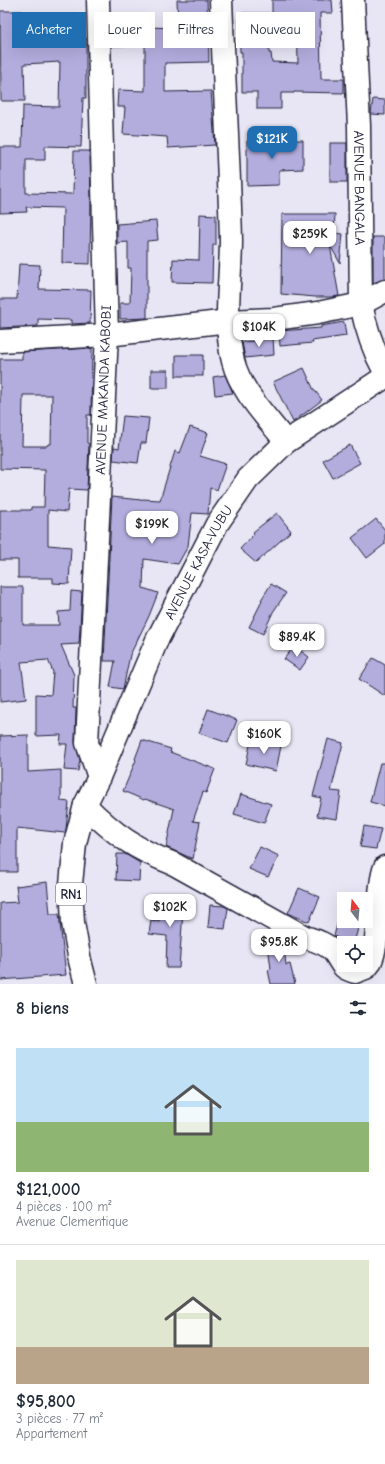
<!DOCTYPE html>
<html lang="fr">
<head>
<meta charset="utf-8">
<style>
	body { margin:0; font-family:"Comic Neue",sans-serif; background:#f6f6f7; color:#1f2937; height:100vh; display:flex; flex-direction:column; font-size:15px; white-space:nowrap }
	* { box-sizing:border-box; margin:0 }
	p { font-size:13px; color:#747a83 }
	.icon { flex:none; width:22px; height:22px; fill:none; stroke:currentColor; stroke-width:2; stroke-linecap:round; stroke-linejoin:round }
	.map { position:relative; height:984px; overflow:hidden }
	.drawer { display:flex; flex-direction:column; background:#fff; flex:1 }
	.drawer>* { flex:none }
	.guide { position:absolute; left:12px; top:12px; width:361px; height:36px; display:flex; gap:8px }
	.needle { width:26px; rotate:344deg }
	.buttons { position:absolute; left:337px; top:892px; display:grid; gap:8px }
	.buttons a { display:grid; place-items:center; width:36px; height:36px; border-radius:0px; background:#fff; box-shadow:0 4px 16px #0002; font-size:20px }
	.price { position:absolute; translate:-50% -34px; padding:0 9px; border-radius:8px; background:#fff; color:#222; font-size:13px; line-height:26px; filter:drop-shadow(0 1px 2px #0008) }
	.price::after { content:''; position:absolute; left:50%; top:24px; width:12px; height:9px; margin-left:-6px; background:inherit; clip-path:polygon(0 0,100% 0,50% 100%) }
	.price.active { background:#1f6fb2; color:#fff }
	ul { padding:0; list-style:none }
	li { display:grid; align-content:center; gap:8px; height:212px; padding:0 16px }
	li+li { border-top:1px solid #e0e1e3 }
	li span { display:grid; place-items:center; height:124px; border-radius:0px; color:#555 }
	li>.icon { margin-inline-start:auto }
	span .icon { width:72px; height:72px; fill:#fffc; stroke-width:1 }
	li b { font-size:17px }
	h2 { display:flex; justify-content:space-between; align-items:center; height:48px; padding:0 16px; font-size:17px }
	.tag { padding:0 14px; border-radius:0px; background:#fff; box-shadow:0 4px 16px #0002; font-size:14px; line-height:36px }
	.tag.active { background:#1f6fb2; color:#fff }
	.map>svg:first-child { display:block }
	.building { fill:#b3adde; stroke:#22223b; fill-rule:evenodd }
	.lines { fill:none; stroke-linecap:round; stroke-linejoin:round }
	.minor-casing { stroke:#22223b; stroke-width:25 }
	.highway-casing { stroke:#22223b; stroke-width:25 }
	.minor { stroke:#fff; stroke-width:22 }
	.highway { stroke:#fff; stroke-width:22 }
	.labels { text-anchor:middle; stroke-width:4; stroke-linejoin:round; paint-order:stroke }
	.shield { fill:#fff; stroke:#646476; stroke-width:1 }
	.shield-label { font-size:13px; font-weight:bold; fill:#22223b }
	.street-label { font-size:14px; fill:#22223b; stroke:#fff }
</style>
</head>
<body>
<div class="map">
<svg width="385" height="984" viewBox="0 0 385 984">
	<rect width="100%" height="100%" fill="#e8e6f5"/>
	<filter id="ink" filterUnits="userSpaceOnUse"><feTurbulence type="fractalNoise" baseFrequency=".025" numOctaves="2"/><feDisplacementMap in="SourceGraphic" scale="8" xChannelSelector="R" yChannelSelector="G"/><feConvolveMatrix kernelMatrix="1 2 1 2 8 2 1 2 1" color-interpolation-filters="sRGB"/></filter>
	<g filter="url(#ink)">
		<g class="building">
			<path d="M177,0h30l2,62 -44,1v29l46,-1 4,54 -47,3 -1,-11 -44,-3 2,-27h-8l1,-17 27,1v-46l-31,1 -1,-20 65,2z"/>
			<path d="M272,0h60l1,13h-13l1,66h23v14l-50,-1v1h-13v16h-24v-17h-15v-40h-2l-1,-39h30v40h2l1,9 26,1 -1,-42h-25z"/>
			<path d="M0,11h22l-1,26 65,1v60h-3l-2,49 -36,-1v14h-19v33l47,1 1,-43h16l1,47 -1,66 -28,-1 1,-55 -37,-1 1,5 -27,1v-66h22l1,-41 36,1 1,-45 -36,2 1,37h-24z"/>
			<path d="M373,99l12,1v15l-14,-1z"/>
			<path d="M303,140v29l-24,1v15l-32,1v-45z"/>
			<rect x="330" y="143" width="17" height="39"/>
			<path d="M200,214l16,1v30h-3l-1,38 -40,-1 1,-23 26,1z"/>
			<path d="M282,214h53l-1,19 9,1 -3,29 -10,-18 9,51 -8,1h-16l-34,-3z"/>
			<path d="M156,221l2,19 -11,1v77l-27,1v-16h10l1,-35h-3v-26l-11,1v-19z"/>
			<path d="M373,237h12v42l-12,4z"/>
			<path d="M19,264l21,1 -1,24 52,1 -1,33 -19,1v-4l-33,-1v7l-38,2v-29h17z"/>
			<path d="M344,322l2,14 -34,5 1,2 -33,3 -1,-15 42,-3v-2z"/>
			<path d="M273,337l1,18 -29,3 -3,-16 12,-1v-3z"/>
			<path d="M92,348l-1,67h-4v28l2,1 -2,46 -18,-1 -2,23 -19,-2v35l23,2 -2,37 -16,-1v-5h-35v-18h-18v-50h31v-3h13l1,-37 -45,-1v-110h22v-7zM23,395h29l-1,49h-3l-1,2h-25z"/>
			<rect x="176" y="355" width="27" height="21"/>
			<path d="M304,368l9,20 9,12 -29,22 -20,-40z"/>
			<rect x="151" y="370" width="17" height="18"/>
			<path d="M225,375l8,18 -18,2 -2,-18z"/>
			<path d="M123,416l26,2 -3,25h-5l-3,20 -25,-3 1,-13 5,1z"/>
			<path d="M190,427l18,6 -8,23 26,8 -9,26 -7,-2 -2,26 -16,-1 -4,33 -10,18 -34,-5 -1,29 15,5 -9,23 -19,39 -7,34 -13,-2 5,-26h-11l8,-164 29,3 1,-1 18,1 15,-49 5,2z"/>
			<path d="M350,445l10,18 -27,15 -10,-18z"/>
			<path d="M277,513l14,18 -35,32 -16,-14 14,-15 -1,-2z"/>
			<path d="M376,519l9,11v14l-18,14 -15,-20z"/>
			<path d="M271,584l15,9 -13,19 -10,22 -14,-7 13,-26 -1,-1z"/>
			<path d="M0,587h23v38h36l-1,-13 12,-1 1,-20 11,1 -3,52 -18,1 13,30 -1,33h3l-1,34 5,18 -2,11 -14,-1 3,-26h-7l1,-9 -25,1v-42l15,1 2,-23 -5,-12 -27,2 5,37 -26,3z"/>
			<path d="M294,646l15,11 -9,13 -16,-11z"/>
			<path d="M373,658l12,7v31l-26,-17z"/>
			<path d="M208,709l29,11 -9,23 -29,-10z"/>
			<path d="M28,735v37l33,-2v31l8,1 -3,27 -1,4 -48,-5v44h-17v-136z"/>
			<path d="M328,739l15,4 -12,48 10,1 -4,27 -20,-3 4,-18 -8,-2z"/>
			<path d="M142,740l29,9 -1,3 45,17 -9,24 -3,-1 -10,29 7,1 -7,37 -27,-12 8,-38 -29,-10 -1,1 -21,-9 13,-31 -1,-1z"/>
			<path d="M251,740l30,6 -5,25 -30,-7z"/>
			<path d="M380,763h5v43l-15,-4z"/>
			<path d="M241,794l30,10 -7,19 -30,-9z"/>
			<path d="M364,826l17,3 -5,20 -16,-2z"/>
			<path d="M260,847l19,9 -11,21 -19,-8z"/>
			<path d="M117,854h8l15,9 -1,18 -23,-1z"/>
			<path d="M47,882l3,32h9l7,61 -66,5v-77l18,-1 -2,-16z"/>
			<path d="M299,888l21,9 -11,25 -21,-9z"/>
			<path d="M161,896l23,1 -5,71h-13l1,-32 -18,-2 2,-14 8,1z"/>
			<path d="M210,905l14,1 4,2 -3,21 -17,-2z"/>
			<path d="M338,921h22l-6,22 -17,-5 -3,-2z"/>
			<path d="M276,935l7,4 3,26 4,-1 5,20h-24l-3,-14 3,-1 -4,-32z"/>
		</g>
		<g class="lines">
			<g class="minor-casing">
				<g id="minor">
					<path d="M98,0l9,335 -20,408 12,34"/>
					<path d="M221,0c3,80 8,160 10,240 0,40 -8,82 2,121 8,31 34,56 53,81"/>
					<path id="s1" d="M353,0l6,126 2,178c5,25 12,46 24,68"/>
					<path d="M0,341l107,-6 122,-14 45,-2 44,-6 43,-9 24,-13"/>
					<path d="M85,805c30,30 50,44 89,59l131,73c9,3 21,6 28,14 10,12 5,16 22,21 4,-2 9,-3 12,-5 14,-13 9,-77 18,-100"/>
				</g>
			</g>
			<g class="highway-casing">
				<g id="highway">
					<path id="s2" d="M86,984l-6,-23 -7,-38 -2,-39 4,-41 10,-38 14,-28 58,-137 60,-116 31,-45 38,-37 99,-65"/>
				</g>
			</g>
			<use href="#minor" class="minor"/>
			<use href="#highway" class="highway"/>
		</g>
	</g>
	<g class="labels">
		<rect class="shield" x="56" y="883" width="30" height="22" rx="3"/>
		<g class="shield-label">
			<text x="71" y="899">RN1</text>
		</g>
		<g class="street-label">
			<text dy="5" stroke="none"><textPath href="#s1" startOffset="188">AVENUE BANGALA</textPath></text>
			<text transform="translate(103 390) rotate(-88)" y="5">AVENUE MAKANDA KABOBI</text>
			<text dy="5" stroke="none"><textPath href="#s2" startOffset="450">AVENUE KASA-VUBU</textPath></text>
		</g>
	</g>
</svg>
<div class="buttons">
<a><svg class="needle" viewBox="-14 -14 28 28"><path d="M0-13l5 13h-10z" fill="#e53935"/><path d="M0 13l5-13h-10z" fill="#747a83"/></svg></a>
<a><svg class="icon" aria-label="locate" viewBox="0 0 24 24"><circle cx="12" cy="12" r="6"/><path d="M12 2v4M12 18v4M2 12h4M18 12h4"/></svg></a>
</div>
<b class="price active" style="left:272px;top:160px">$121K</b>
<b class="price" style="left:310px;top:255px">$259K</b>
<b class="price" style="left:259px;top:348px">$104K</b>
<b class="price" style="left:152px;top:545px">$199K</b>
<b class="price" style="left:297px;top:658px">$89.4K</b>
<b class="price" style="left:264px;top:755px">$160K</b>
<b class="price" style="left:170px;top:928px">$102K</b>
<b class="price" style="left:279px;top:963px">$95.8K</b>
<div class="guide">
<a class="tag active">Acheter</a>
<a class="tag">Louer</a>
<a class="tag">Filtres</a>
<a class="tag">Nouveau</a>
</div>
</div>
<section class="drawer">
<h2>8 biens<svg class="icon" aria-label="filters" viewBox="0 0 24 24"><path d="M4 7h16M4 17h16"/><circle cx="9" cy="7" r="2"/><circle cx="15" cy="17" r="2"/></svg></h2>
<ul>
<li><span style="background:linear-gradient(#bfe0f5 60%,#8fb573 0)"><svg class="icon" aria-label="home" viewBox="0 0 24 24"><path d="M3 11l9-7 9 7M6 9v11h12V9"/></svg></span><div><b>$121,000</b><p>4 pièces · 100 m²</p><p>Avenue Clementique</p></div></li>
<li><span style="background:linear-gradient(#dfe7d0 70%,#b9a48a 0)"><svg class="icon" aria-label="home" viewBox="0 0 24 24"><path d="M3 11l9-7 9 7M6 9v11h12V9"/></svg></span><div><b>$95,800</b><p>3 pièces · 77 m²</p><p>Appartement</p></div></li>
</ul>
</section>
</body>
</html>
